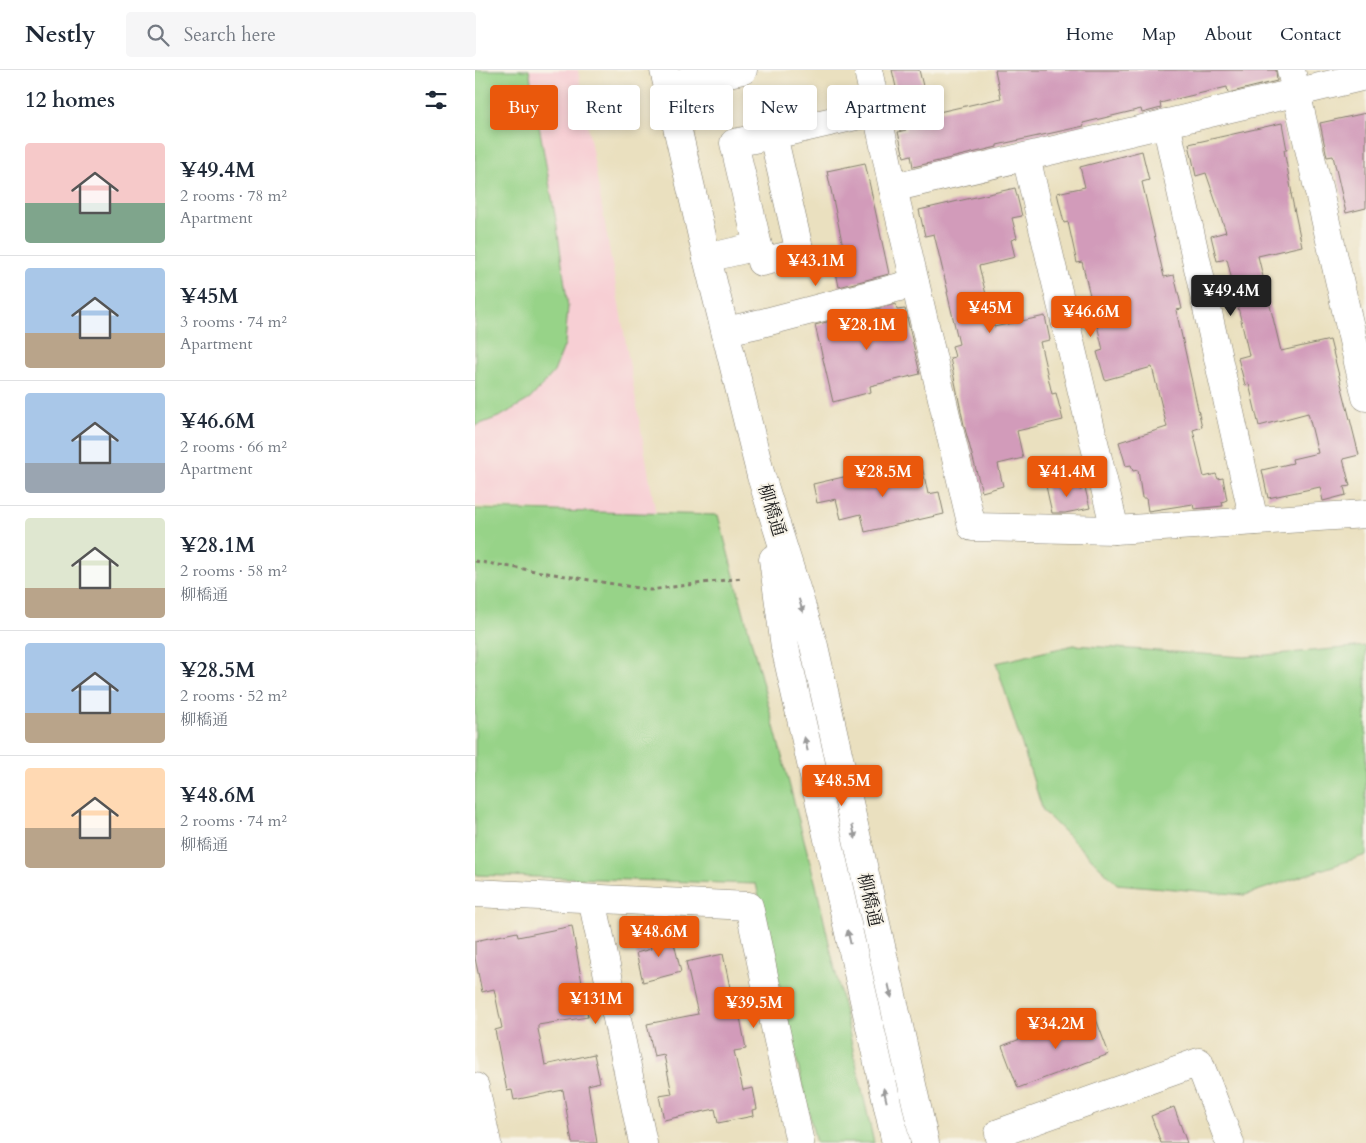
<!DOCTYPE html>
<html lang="en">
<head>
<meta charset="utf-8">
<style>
	body { margin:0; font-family:Cardo,"Noto Serif JP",serif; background:#f6f6f7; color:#1f2937; height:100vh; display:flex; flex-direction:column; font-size:19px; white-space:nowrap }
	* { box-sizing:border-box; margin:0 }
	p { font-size:16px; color:#747a83 }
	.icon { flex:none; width:28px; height:28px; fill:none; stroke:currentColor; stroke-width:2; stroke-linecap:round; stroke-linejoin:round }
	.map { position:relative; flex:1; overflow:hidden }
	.side { display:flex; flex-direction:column; background:#fff; width:475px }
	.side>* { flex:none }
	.banner { position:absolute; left:15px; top:15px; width:475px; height:45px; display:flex; gap:10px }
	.price { position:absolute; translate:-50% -42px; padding:0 11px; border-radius:5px; background:#ea580c; color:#fff; font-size:16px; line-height:32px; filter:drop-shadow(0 1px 2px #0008) }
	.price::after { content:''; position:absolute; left:50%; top:30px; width:15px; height:11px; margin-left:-8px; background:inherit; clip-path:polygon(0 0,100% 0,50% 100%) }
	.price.current { background:#222; color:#fff }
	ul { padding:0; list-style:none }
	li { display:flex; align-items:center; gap:15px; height:125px; padding:0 25px }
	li+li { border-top:1px solid #e0e1e3 }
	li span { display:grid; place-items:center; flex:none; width:140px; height:100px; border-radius:5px; color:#555 }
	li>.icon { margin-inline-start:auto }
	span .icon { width:60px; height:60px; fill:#fffc; stroke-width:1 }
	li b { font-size:21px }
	h2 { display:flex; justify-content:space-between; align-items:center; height:60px; padding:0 25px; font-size:21px }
	.chip { padding:0 18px; border-radius:5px; background:#fff; box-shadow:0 2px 8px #0003; font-size:18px; line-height:45px }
	.chip.current { background:#ea580c; color:#fff }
	header { display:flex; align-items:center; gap:30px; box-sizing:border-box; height:70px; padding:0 25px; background:#fff; border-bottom:1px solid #e0e1e3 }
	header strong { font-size:24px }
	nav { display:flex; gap:28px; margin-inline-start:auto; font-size:18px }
	.search { width:350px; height:45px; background:#f6f6f7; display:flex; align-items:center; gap:12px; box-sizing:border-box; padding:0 18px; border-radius:5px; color:#747a83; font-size:19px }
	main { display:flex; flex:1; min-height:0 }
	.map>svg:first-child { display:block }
	.built { fill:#f7cfd4 }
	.green { fill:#97d388; stroke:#5a7852 }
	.building { fill:#d29bba }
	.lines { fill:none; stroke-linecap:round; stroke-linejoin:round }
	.minor-casing { stroke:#837e6e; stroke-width:29 }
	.path { stroke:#837e6e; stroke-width:3; stroke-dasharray:4 4; stroke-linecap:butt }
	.minor { stroke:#fff; stroke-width:28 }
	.oneway { fill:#999 }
	.labels { text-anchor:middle; stroke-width:4; stroke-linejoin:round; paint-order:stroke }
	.street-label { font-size:18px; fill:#1c1c1c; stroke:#f7f3e8 }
</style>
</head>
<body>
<header>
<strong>Nestly</strong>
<div class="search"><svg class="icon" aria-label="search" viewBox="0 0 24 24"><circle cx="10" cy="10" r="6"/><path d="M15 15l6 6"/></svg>Search here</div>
<nav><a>Home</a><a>Map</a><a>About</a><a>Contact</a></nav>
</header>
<main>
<section class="side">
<h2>12 homes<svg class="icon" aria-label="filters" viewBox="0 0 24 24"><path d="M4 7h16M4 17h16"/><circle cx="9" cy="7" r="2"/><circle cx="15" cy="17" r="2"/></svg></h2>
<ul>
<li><span style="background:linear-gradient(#f6c9c9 60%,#7fa58c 0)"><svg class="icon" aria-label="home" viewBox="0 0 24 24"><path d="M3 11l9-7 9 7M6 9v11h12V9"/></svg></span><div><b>¥49.4M</b><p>2 rooms · 78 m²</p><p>Apartment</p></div></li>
<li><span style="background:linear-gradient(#a9c7e8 65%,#b9a48a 0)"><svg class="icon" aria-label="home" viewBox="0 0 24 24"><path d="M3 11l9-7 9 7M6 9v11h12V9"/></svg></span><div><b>¥45M</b><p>3 rooms · 74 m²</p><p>Apartment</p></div></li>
<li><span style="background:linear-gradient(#a9c7e8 70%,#9aa5b1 0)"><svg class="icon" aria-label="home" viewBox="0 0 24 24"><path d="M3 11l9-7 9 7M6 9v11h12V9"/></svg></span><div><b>¥46.6M</b><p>2 rooms · 66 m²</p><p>Apartment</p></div></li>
<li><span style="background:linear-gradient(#dfe7d0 70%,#b9a48a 0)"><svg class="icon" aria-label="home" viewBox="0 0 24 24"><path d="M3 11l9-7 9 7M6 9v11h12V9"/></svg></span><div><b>¥28.1M</b><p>2 rooms · 58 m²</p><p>柳橋通</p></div></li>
<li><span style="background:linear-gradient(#a9c7e8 70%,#b9a48a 0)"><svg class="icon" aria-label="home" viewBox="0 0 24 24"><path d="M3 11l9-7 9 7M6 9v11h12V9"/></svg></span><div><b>¥28.5M</b><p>2 rooms · 52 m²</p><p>柳橋通</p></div></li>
<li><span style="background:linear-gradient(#ffd9b3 60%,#b9a48a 0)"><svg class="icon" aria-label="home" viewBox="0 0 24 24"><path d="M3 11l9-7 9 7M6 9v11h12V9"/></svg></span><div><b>¥48.6M</b><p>2 rooms · 74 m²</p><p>柳橋通</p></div></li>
</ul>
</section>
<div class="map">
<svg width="891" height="1073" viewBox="0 0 891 1073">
	<rect width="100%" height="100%" fill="#f7f3e8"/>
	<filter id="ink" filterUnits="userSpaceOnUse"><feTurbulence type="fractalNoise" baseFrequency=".02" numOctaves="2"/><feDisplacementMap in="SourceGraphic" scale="10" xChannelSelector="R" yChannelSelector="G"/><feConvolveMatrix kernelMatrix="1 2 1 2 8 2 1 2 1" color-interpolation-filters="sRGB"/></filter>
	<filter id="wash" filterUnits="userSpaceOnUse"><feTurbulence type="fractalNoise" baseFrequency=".0096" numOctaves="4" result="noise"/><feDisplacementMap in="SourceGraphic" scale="20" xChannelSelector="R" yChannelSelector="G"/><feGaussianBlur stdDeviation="1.12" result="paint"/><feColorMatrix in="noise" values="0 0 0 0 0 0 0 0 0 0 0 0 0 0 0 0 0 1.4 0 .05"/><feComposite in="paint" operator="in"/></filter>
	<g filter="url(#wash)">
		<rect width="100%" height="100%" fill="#eae0bf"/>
		<path class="built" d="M0,0h103l78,445 -181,-9z"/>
		<g class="green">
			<path d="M0,0h54l28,156 11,81 -3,37 -11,28 -24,27 -29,17 -26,10z"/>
			<path d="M0,439l243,6 98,370 58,258h-58l-60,-259 -281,-9z"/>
			<path d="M599,575l170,12 122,-11v209l-121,40 -128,-11 -74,-73 -47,-148z"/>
		</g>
		<g id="blocks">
			<g class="building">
				<path d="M417,0h27l11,44 71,-16 -6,-28h281l1,11 -49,12 -1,-6 -67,16 1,5 -19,5 -1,-4 -58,14 1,3 -87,19v2l-84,20 -2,-12 -7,2 -6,-25 8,-2z"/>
				<path d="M891,43v95l-20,5 -13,-57 -6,1 -7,-34z"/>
				<path d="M807,53l5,27h-3l8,44h-1l11,52 -44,10 23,95 49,-11 29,115 -16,4 7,27 -6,1 2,8 -23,6 -3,-14 -52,11 -6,-28 31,-7 -1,-4 26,-6 -10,-40 -49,13 -10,-42 -4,1 -7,-27 11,-3 -22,-96 -10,2 -6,-25 15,-4 -20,-59 -10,3 -7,-32z"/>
				<path d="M667,81l7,29 -7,2 22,95 10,-2 8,34 -6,1 26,117 -9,3 11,47 12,-3 2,5 5,-1 4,22 -5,2 1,4 -29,3 -1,-5 -45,7 -2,-13h-4l-4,-28 -5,1 -2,-6 -5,1 -7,-24 48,-15 -15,-60 -47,13 -8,-28 6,-2 -21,-88 -5,1 -9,-41 -4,1 -7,-30 28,-6 -5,-20z"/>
				<path d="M390,93l24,111 -50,13 -4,-20 12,-2 -20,-94z"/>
				<path d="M540,118l7,28 -10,2 5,20 -6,2 4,17 -36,9 15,61 51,-11 5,24 -10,2 12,52 4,-1 7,27 -46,11 6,27 -25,6 5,22 -21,6 -18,-67 -14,-67 5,-1 -3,-11 7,-2 -12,-52h1l-14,-58 -9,2 -6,-26z"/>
				<path d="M421,234l1,6 8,-1 15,65 -50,12 1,6 -38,10 -18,-77z"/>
				<path d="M447,396l6,28 11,-2 5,22 -79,18 -4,-18 -20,5 -5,-20 -19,4 -4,-19 39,-9 1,6z"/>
				<path d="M603,410l2,10 5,-2 5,20 -25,5h-13l-6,-27z"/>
				<path d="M97,856l16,91 -50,8v4l7,36 49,-11 6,28 -12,3 9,58h-25l-9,-53 -49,10 -2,-10 -5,1 -12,-61 7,-2 -8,-39 -12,3 -7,-34v-17l42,-9 1,5z"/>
				<path d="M196,861l10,41 -38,10 -7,-29 15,-4 -3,-12z"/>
				<path d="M248,884l11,53 4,-1 8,43 -12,2 9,39 10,-2 4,21 -5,1 1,6 -35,7 -3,-14 -51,11 -5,-24 13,-2 -8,-39 -10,2 -7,-33 51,-10 -12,-52z"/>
				<path d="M618,941l16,43 -91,34 -16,-42z"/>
				<path d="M699,1037l13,36h-26l-10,-27z"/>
			</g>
		</g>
	</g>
	<g filter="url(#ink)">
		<use href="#blocks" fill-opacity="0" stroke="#837e6e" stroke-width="1"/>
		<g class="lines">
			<g class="minor-casing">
				<g id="minor">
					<path d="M189,0l43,188 54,218 53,170 111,497"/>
					<path d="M393,0l25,118 79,339 143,3 251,-16"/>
					<path d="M816,0l75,327"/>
					<path d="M193,15l75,-15"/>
					<path d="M691,53l88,398"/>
					<path d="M551,87l89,373"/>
					<path d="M418,118l473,-112"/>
					<path d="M283,176l3,16 39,-9 -27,-118 104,-24"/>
					<path d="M232,188l51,-12 -24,-103 39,-8"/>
					<path d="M251,261l36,-8 153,-40"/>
					<path d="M298,489l12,88 111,496"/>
					<path d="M0,823l274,13 51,237"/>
					<path d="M117,829l51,244"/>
					<path d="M0,1017l12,56"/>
					<path d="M526,1073l-2,-10 200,-71 31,81"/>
				</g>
			</g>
			<path class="path" d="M0,491l175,29 91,-12"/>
			<use href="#minor" class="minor"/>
		</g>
		<defs><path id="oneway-solid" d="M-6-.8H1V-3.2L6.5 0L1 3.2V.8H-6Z" transform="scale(1.25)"/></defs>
		<g class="oneway">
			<use href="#oneway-solid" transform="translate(326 536) rotate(73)"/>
			<use href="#oneway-solid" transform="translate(331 674) rotate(-103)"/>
			<use href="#oneway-solid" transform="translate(379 762) rotate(77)"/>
			<use href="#oneway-solid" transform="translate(374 867) rotate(-103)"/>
			<use href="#oneway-solid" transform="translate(415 921) rotate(77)"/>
			<use href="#oneway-solid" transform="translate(410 1025) rotate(-103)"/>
		</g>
	</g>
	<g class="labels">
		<g class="street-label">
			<text transform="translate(297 440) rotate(73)" y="6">柳橋通</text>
			<text transform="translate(395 830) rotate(77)" y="6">柳橋通</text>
		</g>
	</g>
</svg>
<b class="price" style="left:341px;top:217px">¥43.1M</b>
<b class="price current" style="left:756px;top:247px">¥49.4M</b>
<b class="price" style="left:515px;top:264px">¥45M</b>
<b class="price" style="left:616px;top:268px">¥46.6M</b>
<b class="price" style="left:392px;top:281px">¥28.1M</b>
<b class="price" style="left:408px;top:428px">¥28.5M</b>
<b class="price" style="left:592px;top:428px">¥41.4M</b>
<b class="price" style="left:367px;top:737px">¥48.5M</b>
<b class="price" style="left:184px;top:888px">¥48.6M</b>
<b class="price" style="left:121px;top:955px">¥131M</b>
<b class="price" style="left:279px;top:959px">¥39.5M</b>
<b class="price" style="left:581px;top:980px">¥34.2M</b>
<div class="banner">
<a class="chip current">Buy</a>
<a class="chip">Rent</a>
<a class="chip">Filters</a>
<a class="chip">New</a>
<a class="chip">Apartment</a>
</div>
</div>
</main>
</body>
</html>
